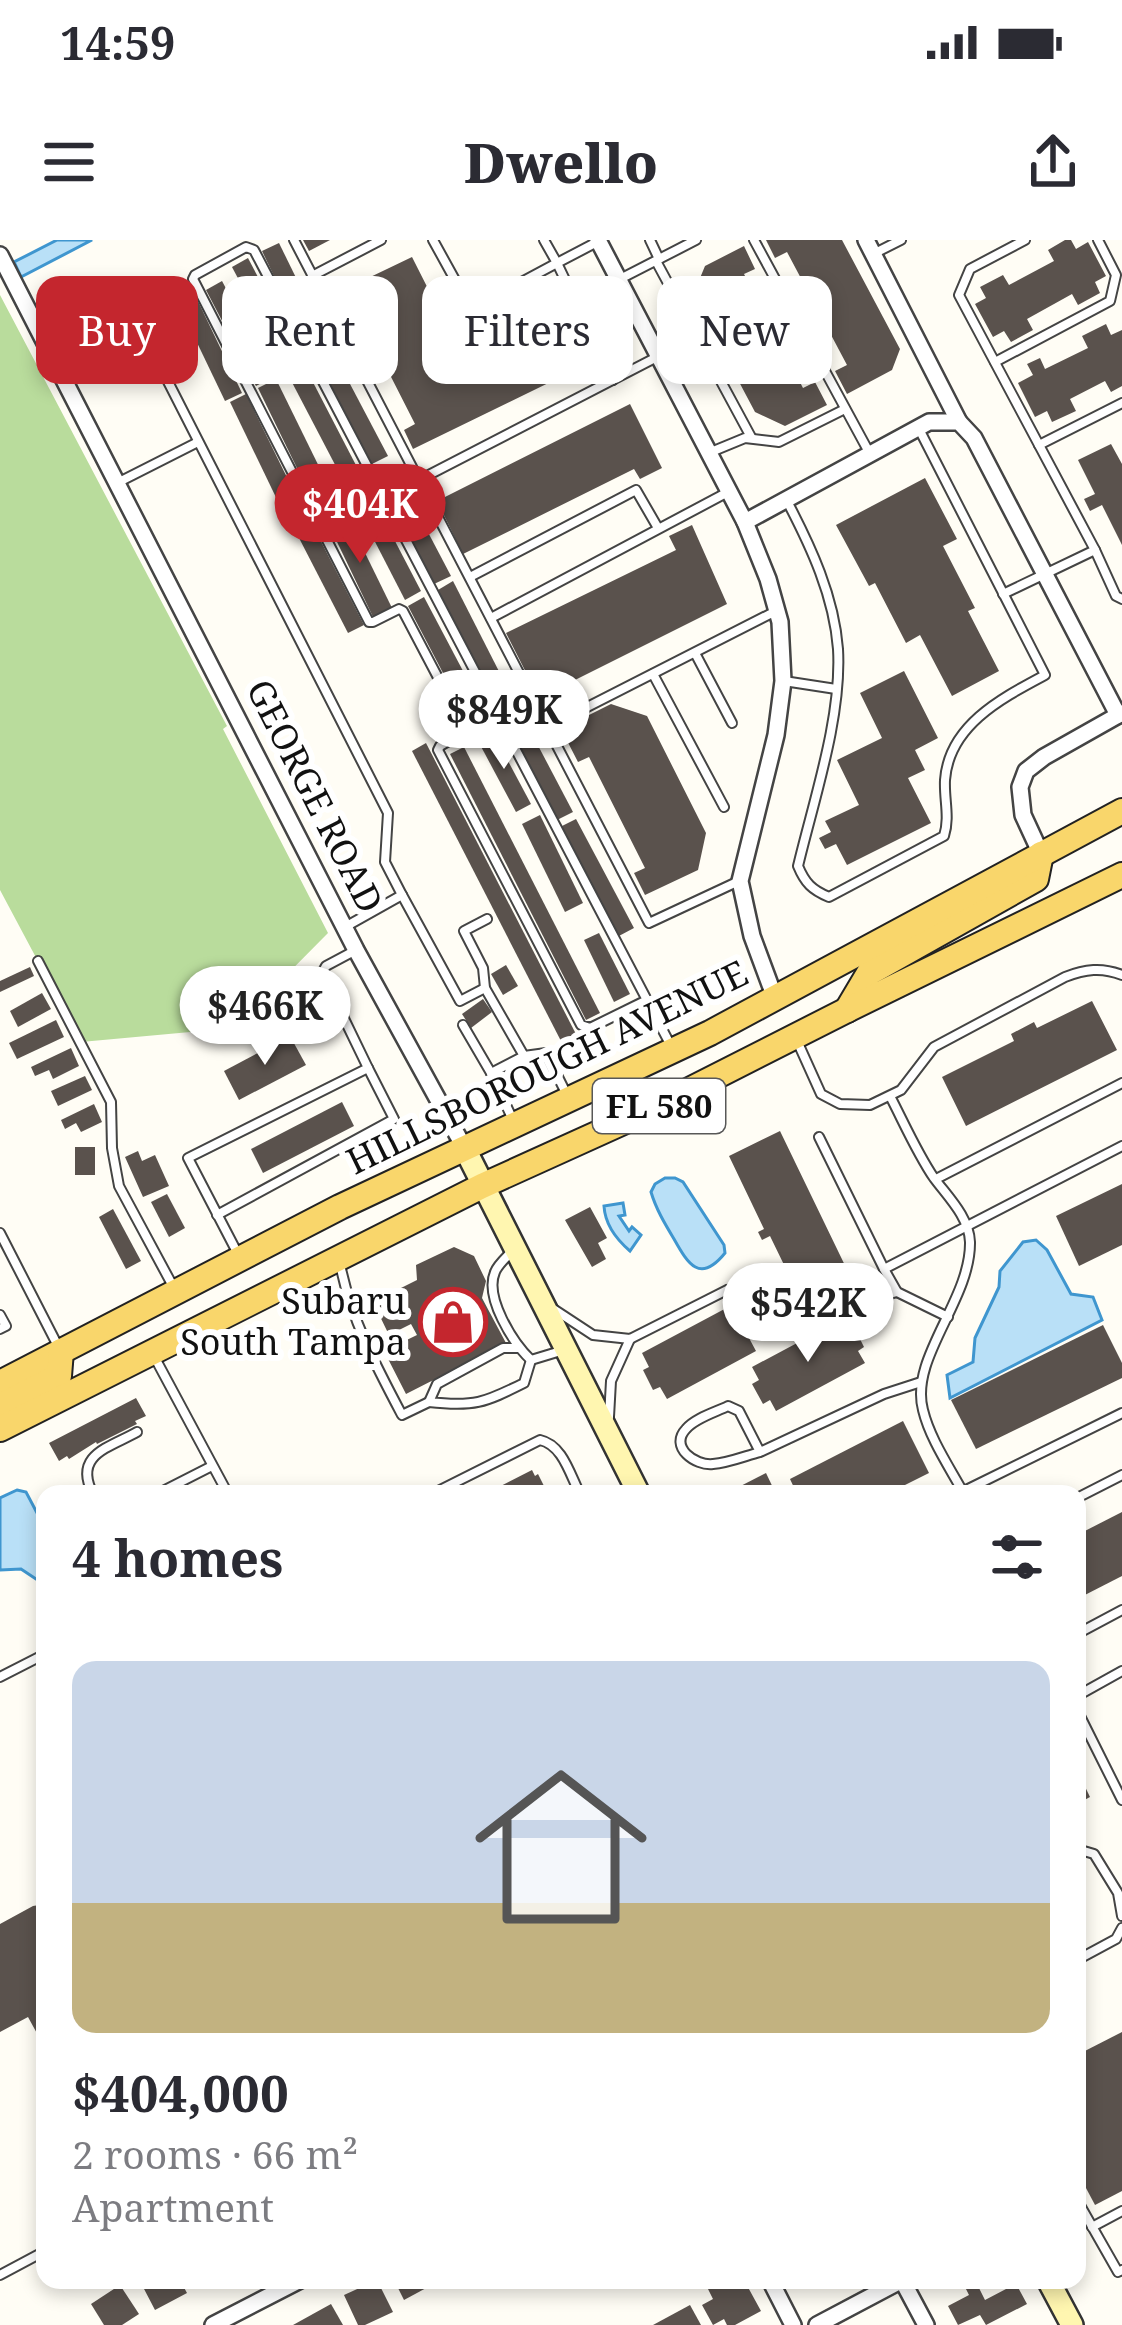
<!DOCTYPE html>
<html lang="en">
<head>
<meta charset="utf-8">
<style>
	body { margin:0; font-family:"Noto Serif",serif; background:#f2f2f3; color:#2b2b33; height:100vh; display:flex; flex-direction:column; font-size:45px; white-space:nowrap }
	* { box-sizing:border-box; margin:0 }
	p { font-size:39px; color:#7c7c81 }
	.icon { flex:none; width:66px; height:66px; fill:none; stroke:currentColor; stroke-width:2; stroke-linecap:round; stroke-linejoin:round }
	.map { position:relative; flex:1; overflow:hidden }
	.panel { position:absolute; left:36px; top:1245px; width:1050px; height:804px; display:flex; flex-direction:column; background:#fff; border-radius:24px; box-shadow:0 6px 18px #0003 }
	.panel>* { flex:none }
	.guide { position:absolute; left:36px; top:36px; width:1050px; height:108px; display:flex; gap:24px }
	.price { position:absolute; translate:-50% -102px; padding:0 27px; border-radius:42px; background:#fff; color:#222; font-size:39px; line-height:78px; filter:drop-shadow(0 3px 6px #0008) }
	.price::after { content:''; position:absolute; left:50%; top:72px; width:36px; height:27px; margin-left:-18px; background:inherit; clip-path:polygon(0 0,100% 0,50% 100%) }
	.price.on { background:#c4262e; color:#fff }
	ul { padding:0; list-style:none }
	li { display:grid; align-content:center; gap:24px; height:636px; padding:0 36px }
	li span { display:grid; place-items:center; height:372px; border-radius:24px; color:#555 }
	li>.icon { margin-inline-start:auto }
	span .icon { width:216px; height:216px; fill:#fffc; stroke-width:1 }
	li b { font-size:51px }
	h2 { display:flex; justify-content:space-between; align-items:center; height:144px; padding:0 36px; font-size:51px }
	.tag { padding:0 42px; border-radius:24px; background:#fff; box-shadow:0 6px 18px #0003; font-size:42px; line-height:108px }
	.tag.on { background:#c4262e; color:#fff }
	.status { display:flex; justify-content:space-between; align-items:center; height:84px; padding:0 60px; background:#fff; direction:ltr }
	.status svg { height:33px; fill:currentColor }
	header { display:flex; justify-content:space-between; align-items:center; height:156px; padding:0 36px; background:#fff; font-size:54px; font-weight:800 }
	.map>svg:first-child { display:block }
	.forest { fill:#b9dc9c }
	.water { fill:#b9e0f7; stroke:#3f96cf; stroke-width:3 }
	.building { fill:#5a524d }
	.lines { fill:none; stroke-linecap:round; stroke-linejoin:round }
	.lane-casing { stroke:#444; stroke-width:12 }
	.street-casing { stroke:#444; stroke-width:20 }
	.secondary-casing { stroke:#333; stroke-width:26 }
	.primary-casing { stroke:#222; stroke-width:28 }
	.lane { stroke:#fff; stroke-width:8 }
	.street { stroke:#fff; stroke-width:15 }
	.secondary { stroke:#fff6b0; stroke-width:21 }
	.primary { stroke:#f9d66b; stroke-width:24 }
	.labels { text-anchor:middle; stroke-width:12; stroke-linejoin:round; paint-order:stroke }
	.shield { fill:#fff; stroke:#585858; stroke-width:3 }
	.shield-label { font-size:33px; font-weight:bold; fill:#111 }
	.street-label { font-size:36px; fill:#111; stroke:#fff }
	.poi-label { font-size:36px; fill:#111; stroke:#fff; text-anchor:end }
</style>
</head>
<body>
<div class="status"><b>14:59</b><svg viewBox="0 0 49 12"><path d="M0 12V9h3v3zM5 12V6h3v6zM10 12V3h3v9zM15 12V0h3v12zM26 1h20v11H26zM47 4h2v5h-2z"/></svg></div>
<header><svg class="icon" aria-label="menu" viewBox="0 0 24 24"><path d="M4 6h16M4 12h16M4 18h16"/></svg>Dwello<svg class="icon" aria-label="share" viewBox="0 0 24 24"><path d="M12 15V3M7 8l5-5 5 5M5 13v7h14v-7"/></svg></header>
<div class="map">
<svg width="1122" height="2085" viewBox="0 0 1122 2085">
	<rect width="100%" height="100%" fill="#fffdf5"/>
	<path class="forest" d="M0,55l227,431 -4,3 105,204 -94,95 -153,14 -81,-152z"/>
	<g class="water">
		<path d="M57,0h35l-71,37 -7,-15z"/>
		<path d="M665,938h10l8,4 41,63 1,8c-25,31 -37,11 -51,-14 -9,-15 -18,-30 -23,-47l4,-8z"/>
		<path d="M623,963l2,12 -6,1 10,15 3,-4 9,8 -11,16c-14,-12 -25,-27 -26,-45z"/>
		<path d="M1036,1000l11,10 24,44 22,3 9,23 -152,78 -3,-23 26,-13 2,-24 24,-51 1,-16 23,-29z"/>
		<path d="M17,1250l9,2 19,36v57l-24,-16 -21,1v-72z"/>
	</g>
	<g class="building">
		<path d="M303,0h27l-21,11z"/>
		<path d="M766,0h76l58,109 -8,21 -45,24 -12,-23 12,-6 -60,-113 -12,6z"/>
		<path d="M1065,0h6l5,9 12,-7 18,34 -11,6 5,11 -22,12 -6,-11 -45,25 6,11 -22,12 -7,-11 -11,6 -18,-33 11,-6 -6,-11 23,-12 6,10 45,-24 -6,-11z"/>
		<path d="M279,3l48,98 -18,8 -47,-98z"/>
		<path d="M744,6l11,23 -11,5 59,114 12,-6 12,23 -42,21 -30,-14 -62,-117 12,-29z"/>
		<path d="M412,17l45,89 62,-29 32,8 22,46 -160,78 -9,-19 11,-6 -57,-112 -9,5 -12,-24z"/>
		<path d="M248,18l51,97 -16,8 -51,-96z"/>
		<path d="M222,41l51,96 -17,9 -50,-96z"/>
		<path d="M195,55l47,98 -17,8 -47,-98z"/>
		<path d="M1106,84l5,11 11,-5v56l-11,6 -6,-11 -35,18 6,12 -24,11 -5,-11 -12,6 -17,-34 15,-8 -6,-11 13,-6 5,11 43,-21 -6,-12z"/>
		<path d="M330,106l58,110 -16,8 -57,-109z"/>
		<path d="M302,121l57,110 -16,9 -58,-111z"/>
		<path d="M276,139l55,112 -19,8 -54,-111z"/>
		<path d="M246,154l55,112 -17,8 -54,-112z"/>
		<path d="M630,164l32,64 -22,11 -6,-10 -171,85 -26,-53z"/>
		<path d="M1111,204l11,20v81l-20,-40 -12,6 -6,-12 11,-5 -17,-34z"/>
		<path d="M925,238l32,61 -14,7 32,62 -7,3 31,60 -47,25 -32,-61 -14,8 -31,-60 -6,3 -33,-61z"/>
		<path d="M400,239l51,97 -17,8 -50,-96z"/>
		<path d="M371,255l50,96 -16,9 -50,-97z"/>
		<path d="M345,272l48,98 -19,9 -47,-98z"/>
		<path d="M692,285l35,79 -188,94 -33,-65 170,-83 -7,-14z"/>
		<path d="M314,288l50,97 -16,8 -50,-97z"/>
		<path d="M453,341l57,112 -16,9 -56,-112z"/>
		<path d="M424,357l58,110 -17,8 -57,-109z"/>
		<path d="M904,431l34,67 -23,12 10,20 -17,8 23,45 -84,42 -11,-21 -11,5 -6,-11 12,-6 -6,-11 34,-16 -22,-45 45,-22 -22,-45z"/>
		<path d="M611,464l36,12 59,117 -8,37 -53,25 -11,-22 11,-5 -56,-111 -11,5 -17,-33z"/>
		<path d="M522,475l51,97 -16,8 -51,-96z"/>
		<path d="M492,491l39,73 -15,8 -39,-73z"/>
		<path d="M426,503l151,293 -15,7 -150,-292z"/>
		<path d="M464,507l136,266 -14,7 -136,-266z"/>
		<path d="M540,575l43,88 -18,9 -43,-88z"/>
		<path d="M576,579l58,109 -17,9 -57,-110z"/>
		<path d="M599,693l31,61 -16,8 -30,-62z"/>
		<path d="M506,725l12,21 -15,9 -12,-21z"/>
		<path d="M30,727l4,9 -34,16v-11z"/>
		<path d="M42,753l9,16 -33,18 -8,-16z"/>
		<path d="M483,759l9,13 -21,16 -9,-14z"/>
		<path d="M1092,761l25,49 -151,76 -24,-49 72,-36 -3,-7 23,-12 3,6z"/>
		<path d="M56,780l8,17 -47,22 -8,-16z"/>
		<path d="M290,796l16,29 -67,35 -15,-29z"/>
		<path d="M71,808l8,18 -26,13 -4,-9 -14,6 -4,-9z"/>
		<path d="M85,836l7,14 -34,16 -7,-15z"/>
		<path d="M342,862l12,24 -91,47 -12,-24z"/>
		<path d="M94,864l8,18 -21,10 -5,-9 -11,6 -4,-9z"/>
		<path d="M780,891l73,151 -49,24 -34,-70 -8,4 -4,-8 6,-3 -35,-73z"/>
		<rect x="75" y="907" width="20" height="28"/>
		<path d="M138,911l4,10 13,-6 14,31 -26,11 -18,-40z"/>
		<path d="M1122,944v61l-43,21 -23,-50z"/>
		<path d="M167,954l18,34 -16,9 -18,-35z"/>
		<path d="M590,967l17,31 -9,5 8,16 -14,8 -27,-47z"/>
		<path d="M113,969l28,52 -15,8 -27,-52z"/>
		<path d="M454,1007l20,9 12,25 -4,17 24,45 -100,51 -22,-43 33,-16 -6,-11 -22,11 -16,-33 44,-22 -1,-15z"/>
		<path d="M732,1065l7,13 6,-3 11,19 -7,4 7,13 -89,48 -7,-12 -7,3 -10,-20 6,-3 -7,-14z"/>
		<path d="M842,1079l7,12 6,-2 9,18 -6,4 7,12 -89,48 -6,-11 -7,4 -11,-20 7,-4 -7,-13z"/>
		<path d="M1103,1085l19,38v15l-146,71 -25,-49z"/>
		<path d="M136,1158l10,18 -11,5 2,3 -40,20 -1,-2 -27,17 -2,-3 -8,5 -10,-18z"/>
		<path d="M903,1181l26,52 -42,21h-90l-7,-15z"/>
		<path d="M532,1230l3,6 3,-2 10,20h-63z"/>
		<path d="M766,1233l10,21h-51z"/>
		<path d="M1122,1272v64l-45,23v-64z"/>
		<path d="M1077,1530l13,27 -13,7z"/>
		<path d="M45,1664v144l-17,-31 -28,15v-108l33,-18z"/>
		<path d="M1122,1792v159l-27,14 -18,-34v-116z"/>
		<path d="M158,2040h9l4,8 10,-6 6,11 -32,17 -12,-23z"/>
		<path d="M377,2040l16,32 -28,13h-7l-14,-30z"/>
		<path d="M394,2040h47l-37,20z"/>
		<path d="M725,2040h19l17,31 -26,14h-8l-3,-6 -11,6 -11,-20 11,-6 -5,-10z"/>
		<path d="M975,2040l10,20 21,-11 -5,-9h13l13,24 -41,21 -6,-10 -22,10 -10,-19 21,-11 -5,-10z"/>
		<path d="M120,2045l19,29 -17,11h-18l-13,-21z"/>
		<path d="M331,2064l12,21h-50z"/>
		<path d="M690,2065l11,20h-48z"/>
	</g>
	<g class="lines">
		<g class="lane-casing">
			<g id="lane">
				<path d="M294,0l355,683 90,-42"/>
				<path d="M433,0l38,69 86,-46 56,117"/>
				<path d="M544,0l13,23 42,-22"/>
				<path d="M754,0l116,214"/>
				<path d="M875,13l26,-13"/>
				<path d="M659,19l37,-19"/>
				<path d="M656,21l95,176"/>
				<path d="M312,36l69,-36"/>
				<path d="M620,39l39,-20 -9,-19"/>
				<path d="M133,73l255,500 -3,49 17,33"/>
				<path d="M995,122l115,-61 6,-26 -18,-35"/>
				<path d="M1039,205l83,-42"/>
				<path d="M711,212l34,-14 34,4 66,-33"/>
				<path d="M419,240l238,-123"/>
				<path d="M119,242l79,-40"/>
				<path d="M787,261c24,46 47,95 51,148 4,68 -24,150 -40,217 7,17 14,24 31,31l115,-61c6,-19 0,-36 1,-56 4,-55 57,-82 100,-105l-126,-246"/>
				<path d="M1095,310l21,46 6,3"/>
				<path d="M470,337l166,-87 22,38"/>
				<path d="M1003,354l92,-44 -136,-255 11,-26 55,-29"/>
				<path d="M491,378l237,-126"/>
				<path d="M695,413l37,70"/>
				<path d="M653,434l71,133"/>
				<path d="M784,441l52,8"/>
				<path d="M548,487l228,-116"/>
				<path d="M487,679l-23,12 19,37 2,20 39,68 22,-3 20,40"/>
				<path d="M345,687l57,-32 58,106 25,-13"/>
				<path d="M38,721l73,141 1,46 7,38 56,104"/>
				<path d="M647,760l-57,28 -9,-3 -143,-275 2,-4 24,-14 1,-3 -62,-118 -4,-2 -26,13h-4l-176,-343 2,-4 51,-28 8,3 416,794"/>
				<path d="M463,785l28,48"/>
				<path d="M798,803l23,51 19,10 30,1 31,-15 33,-43 131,-70c20,-8 37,-10 57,-2"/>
				<path d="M890,856c14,27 27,57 44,82 14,19 35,39 36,64 1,58 -61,116 -47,168 7,29 27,58 41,84"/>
				<path d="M513,880l-22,-47 33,-17"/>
				<path d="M819,897l65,132 238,-123"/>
				<path d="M936,939l186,-96"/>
				<path d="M217,975l177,-96 -26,-51"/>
				<path d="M0,993l60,117"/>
				<path d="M514,1009c-6,7 -16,15 -19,23 -11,25 18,71 36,88l33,-10"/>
				<path d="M239,1016l-51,-98 180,-90 -46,-95 4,-7 30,-16"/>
				<path d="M340,1024c11,55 36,102 62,151l27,-13"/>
				<path d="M884,1029l13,23 51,25"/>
				<path d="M555,1070l38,25 37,4 97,-49c25,-5 45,18 65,31l105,-29"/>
				<path d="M0,1075l6,11 -6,3"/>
				<path d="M518,1108h-15l-66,36 -8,18c45,5 55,1 95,-19l7,-23"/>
				<path d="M155,1118l73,136"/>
				<path d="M609,1177l2,-36 19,-42"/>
				<path d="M760,1212c-15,4 -32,11 -47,12 -18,2 -44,-17 -27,-35 9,-11 30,-17 42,-23l11,5 21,41 124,-58 37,-12"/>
				<path d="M960,1253l162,-80"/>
				<path d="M93,1254c-20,-39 15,-46 44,-62"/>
				<path d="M157,1254l55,-28"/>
				<path d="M432,1254l108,-54c23,5 30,35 40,54"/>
				<path d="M1077,1258l45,-23"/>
				<path d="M1077,1394l45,-24"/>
				<path d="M0,1437l45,-23"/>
				<path d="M1077,1456l45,-25"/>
				<path d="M1077,1470l45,90"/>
				<path d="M1077,1609l17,5 24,39 4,23"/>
				<path d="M1077,1720l39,-21 6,-11"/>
				<path d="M1077,1960l41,72 4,-2"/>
				<path d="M1092,1987l30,-16"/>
				<path d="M0,2035l45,-24"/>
			</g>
		</g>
		<g class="street-casing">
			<g id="street">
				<path d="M598,0l147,282 23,57 12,43 3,59 -7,54 -36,146 12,55 23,62"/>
				<path d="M866,0l93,182"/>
				<path d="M0,15l356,695 109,199"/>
				<path d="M745,282l184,-100h30l15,16 144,277"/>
				<path d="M1041,614l-18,-39 -3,-28 6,-16 18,-14 78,-44"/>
				<path d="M770,2040l23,45"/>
				<path d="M902,2040l24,45"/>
				<path d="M213,2085l87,-45"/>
				<path d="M817,2085l85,-45"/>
			</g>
		</g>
		<g class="secondary-casing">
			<g id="secondary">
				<path d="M465,909l174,345"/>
				<path d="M1048,2040l24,45"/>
			</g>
		</g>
		<g class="primary-casing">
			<g id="primary">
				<path d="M847,770l22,-37 167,-94 5,-25"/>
				<path d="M0,1143l340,-176 370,-174 412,-222"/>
				<path d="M0,1166l59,-30 2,-25"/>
				<path d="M0,1189l482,-243 170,-77 195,-99 275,-135"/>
			</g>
		</g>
		<use href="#lane" class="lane"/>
		<use href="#street" class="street"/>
		<use href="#secondary" class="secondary"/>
		<use href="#primary" class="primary"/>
	</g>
	<defs>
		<g id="shop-ring" transform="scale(3.45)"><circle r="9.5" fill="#fff" stroke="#c4262e" stroke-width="1.5"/><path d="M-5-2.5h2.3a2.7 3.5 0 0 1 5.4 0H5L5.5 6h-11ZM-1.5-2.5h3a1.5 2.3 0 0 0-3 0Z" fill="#c4262e"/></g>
	</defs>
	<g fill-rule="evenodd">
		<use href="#shop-ring" x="453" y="1082"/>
	</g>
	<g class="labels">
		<rect class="shield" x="593" y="839" width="132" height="54" rx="9"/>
		<g class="shield-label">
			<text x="659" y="878">FL 580</text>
		</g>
		<g class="street-label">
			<text transform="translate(315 556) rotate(63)" y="13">GEORGE ROAD</text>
			<text transform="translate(547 827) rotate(-26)" y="13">HILLSBOROUGH AVENUE</text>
		</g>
		<g class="poi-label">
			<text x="406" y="1074">Subaru<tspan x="406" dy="41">South Tampa</tspan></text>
		</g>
	</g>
</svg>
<b class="price on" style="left:360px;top:326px">$404K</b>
<b class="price" style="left:504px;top:532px">$849K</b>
<b class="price" style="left:265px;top:828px">$466K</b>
<b class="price" style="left:808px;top:1125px">$542K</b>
<div class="guide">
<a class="tag on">Buy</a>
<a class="tag">Rent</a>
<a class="tag">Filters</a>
<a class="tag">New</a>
</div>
<section class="panel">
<h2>4 homes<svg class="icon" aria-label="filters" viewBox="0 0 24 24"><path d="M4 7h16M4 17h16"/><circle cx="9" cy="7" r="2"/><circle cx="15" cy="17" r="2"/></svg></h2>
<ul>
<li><span style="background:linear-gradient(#c9d6e8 65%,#c2b280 0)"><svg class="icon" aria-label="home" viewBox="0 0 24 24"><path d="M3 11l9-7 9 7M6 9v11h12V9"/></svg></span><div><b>$404,000</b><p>2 rooms · 66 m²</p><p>Apartment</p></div></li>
</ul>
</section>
</div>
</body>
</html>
